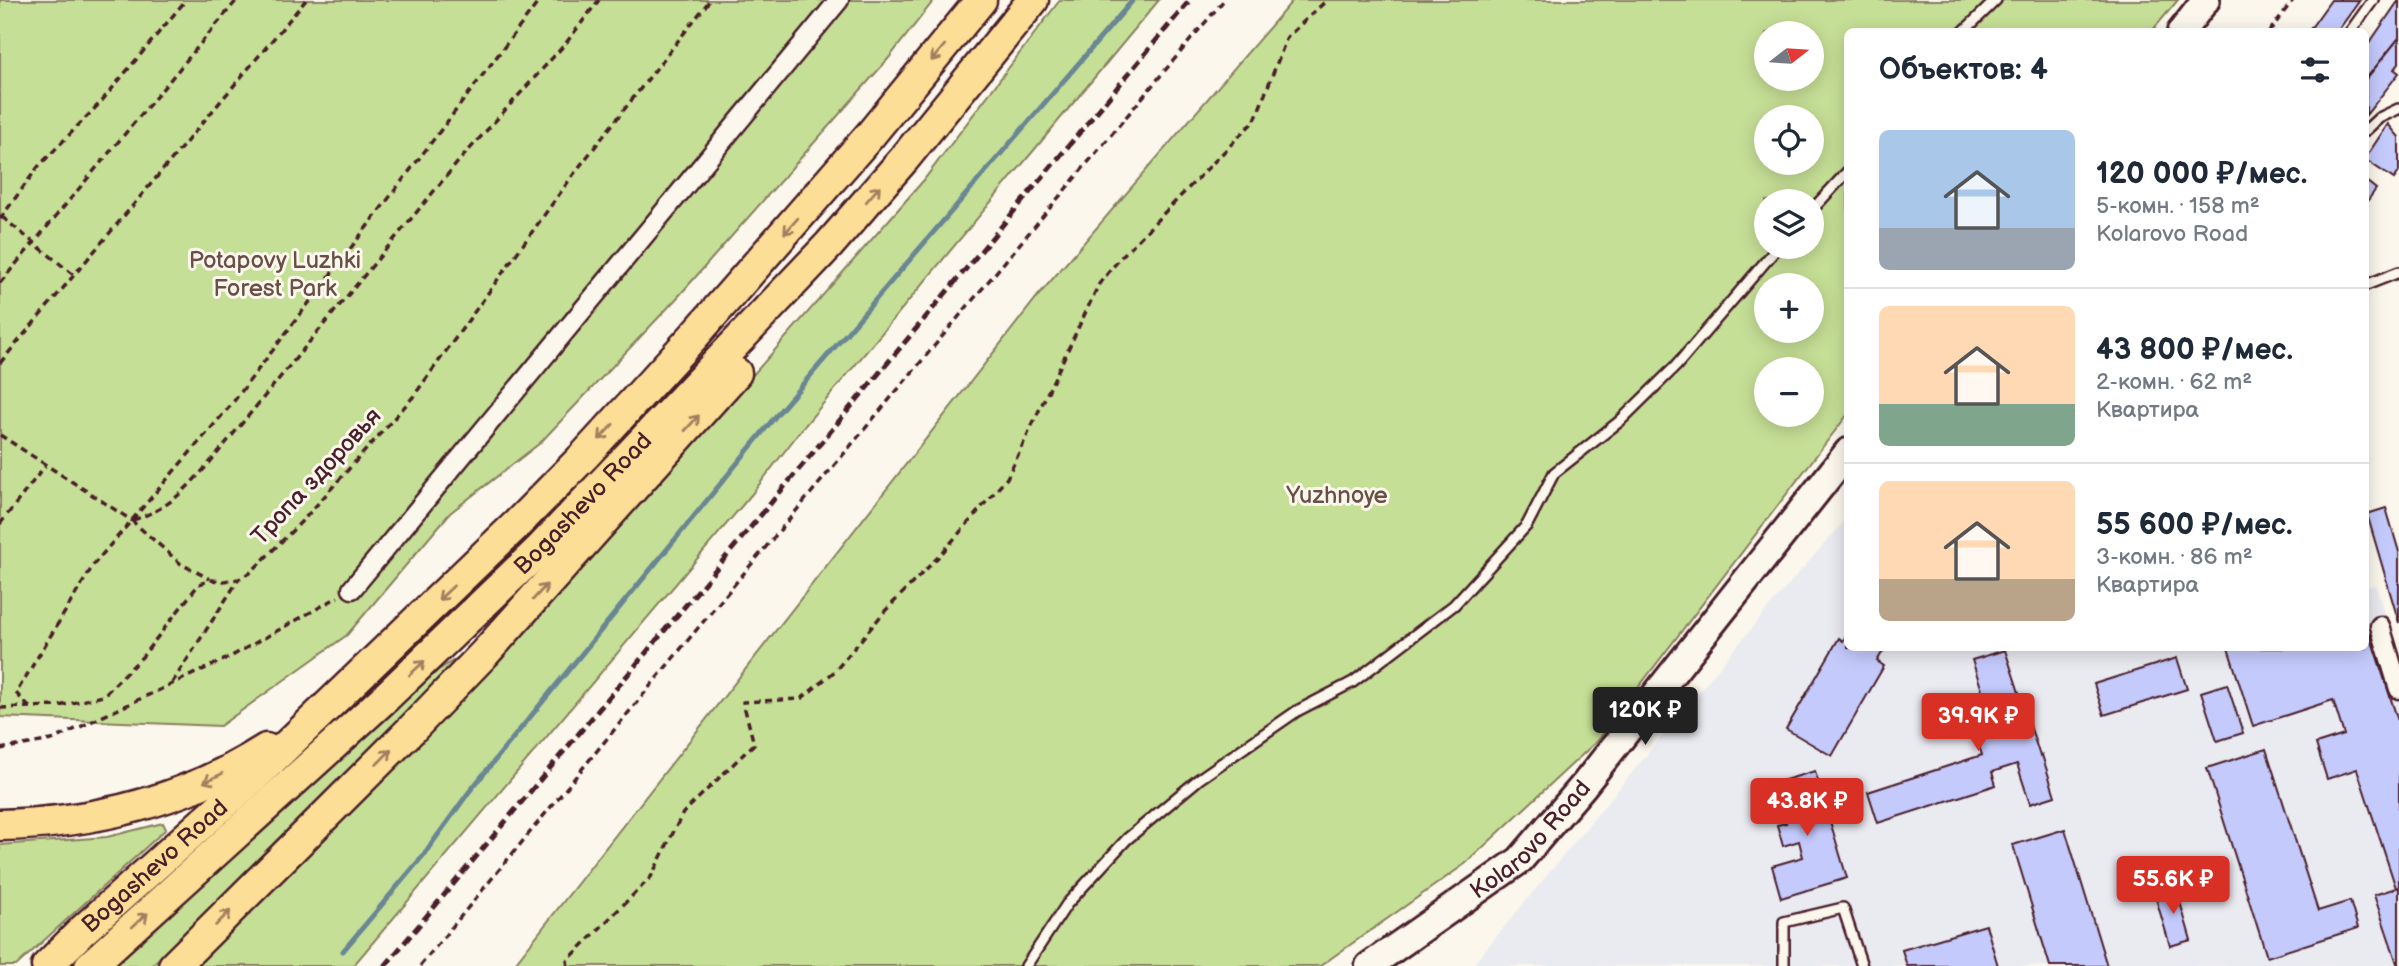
<!DOCTYPE html>
<html lang="ru">
<head>
<meta charset="utf-8">
<style>
	body { margin:0; font-family:"Balsamiq Sans",sans-serif; background:#f6f6f7; color:#1f2937; height:100vh; display:flex; flex-direction:column; font-size:26px; white-space:nowrap }
	* { box-sizing:border-box; margin:0 }
	p { font-size:23px; color:#747a83 }
	.icon { flex:none; width:38px; height:38px; fill:none; stroke:currentColor; stroke-width:2; stroke-linecap:round; stroke-linejoin:round }
	.map { position:relative; flex:1; overflow:hidden }
	.details { position:absolute; left:1844px; top:28px; width:525px; height:623px; display:flex; flex-direction:column; background:#fff; border-radius:10px; box-shadow:0 4px 18px #0003 }
	.details>* { flex:none }
	.needle { width:46px; rotate:73deg }
	.tools { position:absolute; left:1754px; top:21px; display:grid; gap:14px }
	.tools a { display:grid; place-items:center; width:70px; height:70px; border-radius:50%; background:#fff; box-shadow:0 4px 18px #0003; font-size:35px }
	.price { position:absolute; translate:-50% -60px; padding:0 16px; border-radius:7px; background:#d93025; color:#fff; font-size:23px; line-height:46px; filter:drop-shadow(0 2px 4px #0008) }
	.price::after { content:''; position:absolute; left:50%; top:42px; width:21px; height:16px; margin-left:-10px; background:inherit; clip-path:polygon(0 0,100% 0,50% 100%) }
	.price.active { background:#222; color:#fff }
	ul { padding:0; list-style:none }
	li { display:flex; align-items:center; gap:21px; height:175px; padding:0 35px }
	li+li { border-top:2px solid #e0e1e3 }
	li span { display:grid; place-items:center; flex:none; width:196px; height:140px; border-radius:10px; color:#555 }
	li>.icon { margin-inline-start:auto }
	span .icon { width:84px; height:84px; fill:#fffc; stroke-width:1 }
	li b { font-size:30px }
	h2 { display:flex; justify-content:space-between; align-items:center; height:84px; padding:0 35px; font-size:30px }
	.map>svg:first-child { display:block }
	.built { fill:#eaeaf1 }
	.green { fill:#c6df96; stroke:#887f60; stroke-width:2; fill-rule:evenodd }
	.lines { fill:none; stroke-linecap:round; stroke-linejoin:round }
	.stream { stroke:#698695; stroke-width:5 }
	.building { fill:#c4cafc; stroke:#4a1f2b; stroke-width:2 }
	.lane-casing { stroke:#4a1f2b; stroke-width:14 }
	.street-casing { stroke:#4a1f2b; stroke-width:23 }
	.secondary-casing { stroke:#4a1f2b; stroke-width:32 }
	.primary-casing { stroke:#4a1f2b; stroke-width:35 }
	.path { stroke:#4a1f2b; stroke-width:3.5; stroke-dasharray:7 5; stroke-linecap:butt }
	.lane { stroke:#fbf7ec; stroke-width:9 }
	.street { stroke:#fbf7ec; stroke-width:18 }
	.secondary { stroke:#fbf7ec; stroke-width:26 }
	.primary { stroke:#fdde96; stroke-width:30 }
	.rail { stroke:#4a1f2b; stroke-width:5; stroke-dasharray:10 5; stroke-linecap:butt }
	.oneway { stroke:#a47e60 }
	.labels { text-anchor:middle; stroke-width:6; stroke-linejoin:round; paint-order:stroke }
	.park-label { font-size:24px; fill:#694f46; stroke:#fbf7ec }
	.street-label { font-size:24px; fill:#4a1f2b; stroke:#fbf7ec }
</style>
</head>
<body>
<div class="map">
<svg width="2399" height="966" viewBox="0 0 2399 966">
	<rect width="100%" height="100%" fill="#fbf7ec"/>
	<filter id="ink" filterUnits="userSpaceOnUse"><feTurbulence type="fractalNoise" baseFrequency=".0143" numOctaves="2"/><feDisplacementMap in="SourceGraphic" scale="14" xChannelSelector="R" yChannelSelector="G"/><feConvolveMatrix kernelMatrix="1 2 1 2 8 2 1 2 1" color-interpolation-filters="sRGB"/></filter>
	<g filter="url(#ink)">
		<path class="built" d="M1848,517v131h292l1,2 10,-2h215v-61l10,-2 23,84v297h-927l298,-360z"/>
		<g class="green">
			<path d="M0,0h934l-46,59 -211,239 -137,145 -90,70 -103,122 -127,91 -220,-9z"/>
			<path d="M1060,0h99l-358,430 -50,65 -398,471h-161l553,-582 178,-203z"/>
			<path d="M1293,0h885l-26,31 -304,1v382l-250,326 -133,124 -145,102h-807l524,-669zM1766,33h45v46h-45zM1766,117h45v46h-45zM1766,201h45v46h-45zM1766,285h45v46h-45zM1766,369h45v46h-45z"/>
			<path d="M457,658l-56,61 -250,247h-40l326,-295z"/>
			<path d="M163,823l3,6 -150,137h-16v-121l107,-8z"/>
		</g>
		<g class="lines">
			<path class="stream" d="M343,951l79,-94 47,-65 310,-380 354,-412"/>
		</g>
		<g class="building">
			<path d="M2331,0h29l-23,32h-29z"/>
			<path d="M2399,0v38l-33,41v-31z"/>
			<path d="M2399,38v25l-5,6 5,4 -33,42v-36z"/>
			<path d="M2388,124l11,13v35l-5,7 -28,-19v-3z"/>
			<path d="M2366,181l10,8 -10,14z"/>
			<path d="M2386,508l13,44v71l-32,-109z"/>
			<path d="M1848,632v16h37l-8,13 7,5 -52,90 -46,-27 53,-91 4,3z"/>
			<path d="M2370,635l29,89v163l-3,1 -39,-119 -30,10 -11,-35 28,-9 -11,-35 -80,26 -25,-78h95v2l9,-2h34v-12z"/>
			<path d="M2005,650l35,106 2,-1 13,41 -25,8 -13,-40 -25,8 4,13 -118,38 -10,-31 114,-37 -8,-24 19,-7 -21,-64z"/>
			<path d="M2177,658l10,31 -83,26 -10,-31z"/>
			<path d="M2227,684l16,49 -26,8 -16,-49z"/>
			<path d="M2266,749l52,162 32,-10 8,27 -91,29 -60,-189z"/>
			<path d="M1815,771l32,107 -66,20 -9,-32 31,-9 -4,-16 -16,5 -6,-21 9,-2 -11,-40z"/>
			<path d="M2065,829l42,137h-57l-37,-121z"/>
			<path d="M2175,885l16,55 -21,6 -16,-54z"/>
			<path d="M2399,887v79h-1l-24,-71z"/>
			<path d="M1986,925l12,41h-91l-5,-16z"/>
		</g>
		<g class="lines">
			<g class="lane-casing">
				<g id="lane">
					<path d="M1963,32l33,-32"/>
					<path d="M2350,32l23,-32"/>
					<path d="M2366,130l13,-12 19,-9"/>
					<path d="M1811,211l37,-40"/>
					<path d="M2366,285l33,-13"/>
					<path d="M1026,966l41,-62 60,-65 72,-60 98,-68 56,-29 101,-77 73,-80 27,-52 66,-52 56,-55 102,-119"/>
					<path d="M1784,966v-44l59,-14 19,58"/>
				</g>
			</g>
			<g class="street-casing">
				<g id="street">
					<path d="M352,589l487,-589"/>
					<path d="M2380,626l19,63"/>
				</g>
			</g>
			<g class="secondary-casing">
				<g id="secondary">
					<path d="M2181,32l25,-32"/>
					<path id="s1" d="M1369,966l151,-106 64,-75 264,-333"/>
				</g>
			</g>
			<g class="primary-casing">
				<g id="primary">
					<path d="M0,825c95,-2 185,-24 266,-76"/>
					<path id="s2" d="M47,966l35,-35 174,-156 262,-252 66,-67 110,-120 177,-202 110,-134"/>
					<path id="s3" d="M90,966l296,-269 154,-148 289,-304 75,-86 129,-159"/>
					<path d="M174,966l238,-237 73,-76 251,-280"/>
				</g>
			</g>
			<g class="path">
				<path d="M2269,32l24,-32"/>
				<path d="M2,217l73,59"/>
				<path d="M0,219l38,-52 62,-64 86,-103"/>
				<path d="M0,283l237,-283"/>
				<path d="M0,363l306,-363"/>
				<path d="M0,435l131,85 50,44 29,15"/>
				<path d="M133,520c36,-12 48,-26 73,-53l252,-305 108,-119 33,-43"/>
				<path d="M0,524l45,-58"/>
				<path d="M172,683l67,-104"/>
				<path d="M29,707l-13,-14 78,-129 137,-159 309,-405"/>
				<path d="M0,708l59,-2 44,-10 39,-39 57,-73 13,-4 12,1 15,-2 12,-7 54,-54 108,-121 163,-226 134,-171"/>
				<path d="M0,749l52,-9 178,-83 108,-60"/>
				<path d="M420,966l278,-338 526,-628"/>
				<path d="M568,966l-1,-5 84,-84 32,-64 71,-69 -11,-42 58,-3 34,-28 50,-60 57,-58 65,-75 92,-194 23,-28 133,-136 32,-83 40,-37"/>
			</g>
			<use href="#lane" class="lane"/>
			<use href="#street" class="street"/>
			<use href="#secondary" class="secondary"/>
			<use href="#primary" class="primary"/>
			<path class="rail" d="M385,966l805,-966"/>
		</g>
		<defs><path id="oneway-shaft" d="M-6 0H5M1.5-3L5.5 0L1.5 3" fill="none" stroke-width="1.6" stroke-linecap="round" stroke-linejoin="round" transform="scale(1.75)"/></defs>
		<g class="oneway">
			<use href="#oneway-shaft" transform="translate(938 53) rotate(130)"/>
			<use href="#oneway-shaft" transform="translate(873 194) rotate(-49)"/>
			<use href="#oneway-shaft" transform="translate(791 226) rotate(131)"/>
			<use href="#oneway-shaft" transform="translate(692 423) rotate(-48)"/>
			<use href="#oneway-shaft" transform="translate(606 432) rotate(133)"/>
			<use href="#oneway-shaft" transform="translate(540 592) rotate(-48)"/>
			<use href="#oneway-shaft" transform="translate(446 593) rotate(136)"/>
			<use href="#oneway-shaft" transform="translate(417 668) rotate(-43)"/>
			<use href="#oneway-shaft" transform="translate(384 757) rotate(-45)"/>
			<use href="#oneway-shaft" transform="translate(213 778) rotate(154)"/>
			<use href="#oneway-shaft" transform="translate(223 918) rotate(-45)"/>
			<use href="#oneway-shaft" transform="translate(140 920) rotate(-42)"/>
		</g>
	</g>
	<g class="labels">
		<g class="park-label">
			<text x="275" y="268">Potapovy Luzhki<tspan x="275" dy="28">Forest Park</tspan></text>
			<text x="1337" y="503">Yuzhnoye</text>
		</g>
		<g class="street-label">
			<text transform="translate(316 476) rotate(-47)" y="8">Тропа здоровья</text>
			<text dy="8" stroke="none"><textPath href="#s3" startOffset="676">Bogashevo Road</textPath></text>
			<text dy="8" stroke="none"><textPath href="#s1" startOffset="206">Kolarovo Road</textPath></text>
			<text dy="8" stroke="none"><textPath href="#s2" startOffset="147">Bogashevo Road</textPath></text>
		</g>
	</g>
</svg>
<div class="tools">
<a><svg class="needle" viewBox="-14 -14 28 28"><path d="M0-13l5 13h-10z" fill="#e53935"/><path d="M0 13l5-13h-10z" fill="#747a83"/></svg></a>
<a><svg class="icon" aria-label="locate" viewBox="0 0 24 24"><circle cx="12" cy="12" r="6"/><path d="M12 2v4M12 18v4M2 12h4M18 12h4"/></svg></a>
<a><svg class="icon" aria-label="layers" viewBox="0 0 24 24"><path d="M12 4l9 5-9 5-9-5zM3 14l9 5 9-5"/></svg></a>
<a>+</a>
<a>−</a>
</div>
<b class="price active" style="left:1645px;top:747px">120K ₽</b>
<b class="price" style="left:1978px;top:753px">39.9K ₽</b>
<b class="price" style="left:1807px;top:838px">43.8K ₽</b>
<b class="price" style="left:2173px;top:916px">55.6K ₽</b>
<section class="details">
<h2>Объектов: 4<svg class="icon" aria-label="filters" viewBox="0 0 24 24"><path d="M4 7h16M4 17h16"/><circle cx="9" cy="7" r="2"/><circle cx="15" cy="17" r="2"/></svg></h2>
<ul>
<li><span style="background:linear-gradient(#a9c7e8 70%,#9aa5b1 0)"><svg class="icon" aria-label="home" viewBox="0 0 24 24"><path d="M3 11l9-7 9 7M6 9v11h12V9"/></svg></span><div><b>120 000 ₽/мес.</b><p>5-комн. · 158 m²</p><p>Kolarovo Road</p></div></li>
<li><span style="background:linear-gradient(#ffd9b3 70%,#7fa58c 0)"><svg class="icon" aria-label="home" viewBox="0 0 24 24"><path d="M3 11l9-7 9 7M6 9v11h12V9"/></svg></span><div><b>43 800 ₽/мес.</b><p>2-комн. · 62 m²</p><p>Квартира</p></div></li>
<li><span style="background:linear-gradient(#ffd9b3 70%,#b9a48a 0)"><svg class="icon" aria-label="home" viewBox="0 0 24 24"><path d="M3 11l9-7 9 7M6 9v11h12V9"/></svg></span><div><b>55 600 ₽/мес.</b><p>3-комн. · 86 m²</p><p>Квартира</p></div></li>
</ul>
</section>
</div>
</body>
</html>
